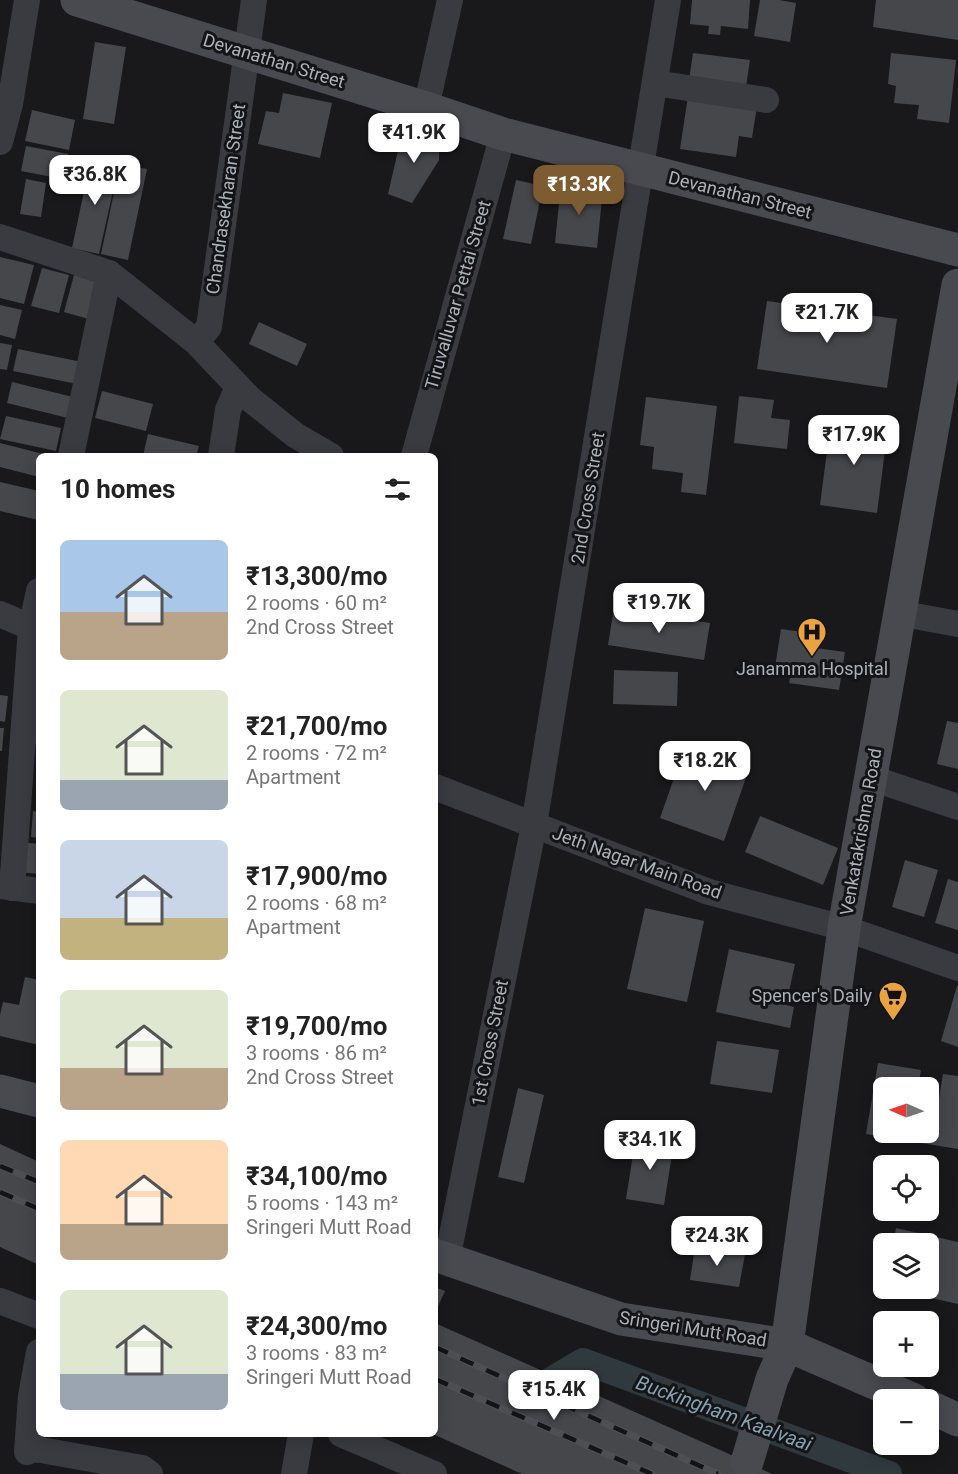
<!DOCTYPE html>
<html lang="en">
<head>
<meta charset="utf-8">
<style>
	body { margin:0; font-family:Roboto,sans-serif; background:#f6f6f6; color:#222; height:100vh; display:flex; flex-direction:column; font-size:22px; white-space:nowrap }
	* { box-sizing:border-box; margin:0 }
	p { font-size:20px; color:#767676 }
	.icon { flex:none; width:33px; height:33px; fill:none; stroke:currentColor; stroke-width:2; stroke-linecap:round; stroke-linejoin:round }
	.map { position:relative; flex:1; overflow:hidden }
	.drawer { position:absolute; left:36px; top:453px; width:402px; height:984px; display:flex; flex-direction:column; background:#fff; border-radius:9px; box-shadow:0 3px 15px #0003 }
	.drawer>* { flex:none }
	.needle { width:39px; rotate:272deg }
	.tools { position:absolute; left:873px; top:1077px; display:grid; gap:12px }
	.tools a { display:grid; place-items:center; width:66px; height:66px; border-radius:9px; background:#fff; box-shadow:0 3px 15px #0003; font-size:30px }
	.price { position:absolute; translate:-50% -51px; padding:0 14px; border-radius:12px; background:#fff; color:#222; font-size:20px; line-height:39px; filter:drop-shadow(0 2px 3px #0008) }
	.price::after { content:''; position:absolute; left:50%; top:36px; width:18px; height:14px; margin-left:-9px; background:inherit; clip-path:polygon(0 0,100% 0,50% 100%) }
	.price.on { background:#7c5c30; color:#fff }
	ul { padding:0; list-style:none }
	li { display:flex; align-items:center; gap:18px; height:150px; padding:0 24px }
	li span { display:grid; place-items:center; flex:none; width:168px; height:120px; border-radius:9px; color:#555 }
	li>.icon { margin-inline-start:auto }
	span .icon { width:72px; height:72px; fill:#fffc; stroke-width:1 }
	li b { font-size:26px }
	h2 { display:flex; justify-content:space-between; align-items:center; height:72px; padding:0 24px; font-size:26px }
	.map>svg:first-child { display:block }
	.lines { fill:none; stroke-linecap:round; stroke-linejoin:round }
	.canal { stroke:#2f393e; stroke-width:26 }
	.building { fill:#45474b }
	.street { stroke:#3a3b40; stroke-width:26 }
	.secondary { stroke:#484a4f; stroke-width:33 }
	.rail-casing { stroke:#4d4f54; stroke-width:7 }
	.rail { stroke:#141416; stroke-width:4.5; stroke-dasharray:14; stroke-linecap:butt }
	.labels { text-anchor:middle; stroke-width:6; stroke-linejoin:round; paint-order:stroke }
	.street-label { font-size:18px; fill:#abb1ba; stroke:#141416 }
	.poi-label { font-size:18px; fill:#abb1ba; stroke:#141416 }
	.water-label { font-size:20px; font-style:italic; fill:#84a1b3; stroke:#141416 }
</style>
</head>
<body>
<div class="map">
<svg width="958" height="1474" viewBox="0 0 958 1474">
	<rect width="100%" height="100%" fill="#19191b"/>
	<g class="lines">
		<path class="canal" d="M527,1394l56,-33 306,113"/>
	</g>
	<g class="building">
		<path d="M692,0h58l-2,29 -27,-3 -1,9 -12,-1 1,-8 -19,-2z"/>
		<path d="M760,0h19l17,3 -6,39 -36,-6z"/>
		<path d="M876,0h82v40l-85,-13z"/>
		<path d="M95,42l31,5 -12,77 -31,-5z"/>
		<path d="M693,53l57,7 -4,27 -57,-7z"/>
		<path d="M891,53l65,7 -7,63 -32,-4 2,-14 -25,-2 2,-17 -8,-2z"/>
		<path d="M283,93l49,10 -12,55 -62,-14 8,-33 13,2z"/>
		<path d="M688,96l69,10 -5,32 -13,-2 -3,21 -56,-8z"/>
		<path d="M32,110l43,10 -6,30 -44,-9z"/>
		<path d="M403,129l36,9v22l-27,43 -24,-9z"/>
		<path d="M26,146l42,8 -5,25 -42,-8z"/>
		<path d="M91,158l28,6 -20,90 -27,-6z"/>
		<path d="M120,164l27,5 -19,91 -27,-6z"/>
		<path d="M26,179l20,4 -5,34 -21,-3z"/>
		<path d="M516,180l27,6 -12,58 -28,-5z"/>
		<path d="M561,184l42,5 -6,59 -42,-5z"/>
		<path d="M0,257l34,8 -10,39 -24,-6z"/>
		<path d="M42,268l27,7 -10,38 -28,-7z"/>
		<path d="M74,275l28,9 -10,36 -28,-8z"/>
		<path d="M767,301l130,18 -10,69 -130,-19z"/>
		<path d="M0,305l22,5 -7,29 -15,-4z"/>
		<path d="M259,322l48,22 -10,22 -48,-22z"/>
		<path d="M0,343l12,2 -5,25 -7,-1z"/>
		<path d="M18,349l64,13 -5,22 -64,-13z"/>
		<path d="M12,382l61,15 -5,21 -61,-15z"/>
		<path d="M102,391l51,13 -7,27 -51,-13z"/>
		<path d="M739,396l35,4 -3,18 19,2 -3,29 -53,-6z"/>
		<path d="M646,397l71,9 -11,89 -25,-3 2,-19 -31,-4 2,-22 -14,-2z"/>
		<path d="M6,416l55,12 -5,23 -56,-12z"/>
		<path d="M831,420l57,7 -11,86 -57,-8z"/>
		<path d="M148,434l51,12 -3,10h-53z"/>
		<path d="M0,443l47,12 -8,1v21l-39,-10z"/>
		<path d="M0,482l39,9 -1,29 -38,-9z"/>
		<path d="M614,608l96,15 -6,37 -96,-15z"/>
		<path d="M781,629l37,5 -2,14 29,4 -6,38 -50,-7 3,-13 -17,-3z"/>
		<path d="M614,670l64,2 -1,34 -64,-2z"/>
		<path d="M0,695l8,1 -3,26 -5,-1z"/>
		<path d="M36,714h3v30h-4z"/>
		<path d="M947,721l11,2v46l-21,-5z"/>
		<path d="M0,728h4l-2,23h-2z"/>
		<path d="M686,744l64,22 -26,75 -64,-23z"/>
		<path d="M33,811l6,1v26l-8,-1z"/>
		<path d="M760,816l78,32 -15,37 -78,-33z"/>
		<path d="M22,842l17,2v30l-21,-2z"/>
		<path d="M905,860l33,10 -14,47 -32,-10z"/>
		<path d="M948,879l10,3v48l-23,-7z"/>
		<path d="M645,908l59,13 -17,81 -60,-13z"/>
		<path d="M729,949l66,15 -9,41 8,2 -4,21 -74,-16z"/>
		<path d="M25,977l14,3v65l-39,-9v-21l3,-13 16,3z"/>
		<path d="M957,986h1v61l-17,-6z"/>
		<path d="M717,1041l62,9 -7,43 -62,-9z"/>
		<path d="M878,1063l43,7 -3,18h-34v44h44v-36l11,2 4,-24 15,2v73l-92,-15z"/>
		<path d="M518,1088l26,7 -20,88 -26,-6z"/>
		<path d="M636,1136l38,6 -10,63 -38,-6z"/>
		<path d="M0,1144l39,18v103l-39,-18z"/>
		<path d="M896,1228l62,14v62l-67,-15 37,-1v-44h-35z"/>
		<path d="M695,1247l50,7 -6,33 -49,-7z"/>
		<path d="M435,1287l10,4 -10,22z"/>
		<path d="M435,1323l312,139 25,12h-250l-87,-39z"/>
	</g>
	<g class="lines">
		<g class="street">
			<path d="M655,83l111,17"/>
			<path d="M426,108l24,-108"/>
			<path d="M0,142l10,-38 17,-104"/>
			<path d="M0,237l109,36 87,69 54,57 45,36 36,21"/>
			<path d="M196,342l13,-15 45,-327"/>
			<path d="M71,456l38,-183"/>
			<path d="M221,456l7,-46 10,-23"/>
			<path d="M414,456l89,-322"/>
			<path d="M898,613l60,11"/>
			<path d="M0,614l39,17"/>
			<path d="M871,778l87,29"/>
			<path d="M435,787l274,105 135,36 114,40"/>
			<path d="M0,886l39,5"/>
			<path d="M12,888l19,-260 8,-37"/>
			<path d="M447,1260l87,-435 134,-825"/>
			<path d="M0,1301l39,15"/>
			<path d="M39,1352l-8,44 -4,56 4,-3 10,1 101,18 8,6"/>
			<path d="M341,1434l93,40"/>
			<path d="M294,1474l7,-40"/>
		</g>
		<g class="secondary">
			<path d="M77,0l349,108 77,26 455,116"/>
			<path d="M0,1091l39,10"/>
			<path d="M435,1255l186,64 166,26 127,55"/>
			<path d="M928,1406l30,14"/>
			<path d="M747,1462l25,-83 15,-34 57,-417 114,-643"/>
		</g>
		<g class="rail-casing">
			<g id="rail">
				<path d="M0,1166l39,16"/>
				<path d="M0,1192l39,17"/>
				<path d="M435,1347l283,127"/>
				<path d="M435,1379l217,95"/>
			</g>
		</g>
		<use href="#rail" class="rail"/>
	</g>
	<defs>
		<g id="hospital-pin" transform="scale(1.5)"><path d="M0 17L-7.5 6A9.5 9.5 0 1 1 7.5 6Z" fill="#eba340" stroke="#141416"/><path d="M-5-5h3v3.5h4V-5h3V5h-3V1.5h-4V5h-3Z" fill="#111"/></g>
		<g id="supermarket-pin" transform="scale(1.5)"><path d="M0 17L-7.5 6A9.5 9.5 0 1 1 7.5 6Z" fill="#eba340" stroke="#141416"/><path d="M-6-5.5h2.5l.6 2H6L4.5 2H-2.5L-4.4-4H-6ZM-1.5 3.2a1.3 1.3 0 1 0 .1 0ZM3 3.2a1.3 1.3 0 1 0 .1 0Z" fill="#111"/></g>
	</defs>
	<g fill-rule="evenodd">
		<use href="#hospital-pin" x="812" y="632"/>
		<use href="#supermarket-pin" x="893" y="996"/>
	</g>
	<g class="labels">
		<g class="street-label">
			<text transform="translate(274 61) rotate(17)" y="6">Devanathan Street</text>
			<text transform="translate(740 195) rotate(14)" y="6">Devanathan Street</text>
			<text transform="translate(226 199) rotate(-82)" y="6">Chandrasekharan Street</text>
			<text transform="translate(458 295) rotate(-74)" y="6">Tiruvalluvar Pettai Street</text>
			<text transform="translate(588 498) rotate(-81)" y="6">2nd Cross Street</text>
			<text transform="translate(861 832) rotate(-80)" y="6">Venkatakrishna Road</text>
			<text transform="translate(637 863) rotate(20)" y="6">Jeth Nagar Main Road</text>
			<text transform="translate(490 1043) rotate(-79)" y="6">1st Cross Street</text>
			<text transform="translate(693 1329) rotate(9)" y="6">Sringeri Mutt Road</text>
		</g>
		<g class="poi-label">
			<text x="812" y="675">Janamma Hospital</text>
			<text x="872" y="1002" text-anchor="end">Spencer's Daily</text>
		</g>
		<g class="water-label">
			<text transform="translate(724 1413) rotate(20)" y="7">Buckingham Kaalvaai</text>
		</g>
	</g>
</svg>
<div class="tools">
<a><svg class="needle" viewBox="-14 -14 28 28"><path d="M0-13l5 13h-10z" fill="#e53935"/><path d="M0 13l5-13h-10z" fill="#767676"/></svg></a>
<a><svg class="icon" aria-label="locate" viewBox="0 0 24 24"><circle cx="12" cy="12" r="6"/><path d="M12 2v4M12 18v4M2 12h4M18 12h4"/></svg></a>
<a><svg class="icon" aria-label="layers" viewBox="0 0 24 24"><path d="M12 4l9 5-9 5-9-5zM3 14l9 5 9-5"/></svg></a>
<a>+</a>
<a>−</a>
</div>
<b class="price" style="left:414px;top:164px">₹41.9K</b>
<b class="price" style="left:95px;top:206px">₹36.8K</b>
<b class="price on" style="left:579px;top:216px">₹13.3K</b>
<b class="price" style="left:827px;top:344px">₹21.7K</b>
<b class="price" style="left:854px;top:466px">₹17.9K</b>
<b class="price" style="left:659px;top:634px">₹19.7K</b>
<b class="price" style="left:705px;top:792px">₹18.2K</b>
<b class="price" style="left:650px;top:1171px">₹34.1K</b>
<b class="price" style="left:717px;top:1267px">₹24.3K</b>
<b class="price" style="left:554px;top:1421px">₹15.4K</b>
<section class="drawer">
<h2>10 homes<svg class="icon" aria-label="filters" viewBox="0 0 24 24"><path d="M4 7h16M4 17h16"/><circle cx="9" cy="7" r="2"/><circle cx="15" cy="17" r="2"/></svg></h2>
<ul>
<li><span style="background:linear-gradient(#a9c7e8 60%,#b9a48a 0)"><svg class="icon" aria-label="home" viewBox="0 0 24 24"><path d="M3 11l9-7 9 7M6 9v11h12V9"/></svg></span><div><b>₹13,300/mo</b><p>2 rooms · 60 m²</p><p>2nd Cross Street</p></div></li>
<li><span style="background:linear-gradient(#dfe7d0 75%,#9aa5b1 0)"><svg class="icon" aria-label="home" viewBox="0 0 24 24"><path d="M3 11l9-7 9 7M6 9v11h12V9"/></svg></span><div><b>₹21,700/mo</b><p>2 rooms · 72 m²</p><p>Apartment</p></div></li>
<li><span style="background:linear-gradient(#c9d6e8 65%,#c2b280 0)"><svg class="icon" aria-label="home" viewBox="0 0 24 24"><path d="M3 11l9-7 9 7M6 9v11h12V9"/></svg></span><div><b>₹17,900/mo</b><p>2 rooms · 68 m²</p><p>Apartment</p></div></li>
<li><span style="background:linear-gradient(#dfe7d0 65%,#b9a48a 0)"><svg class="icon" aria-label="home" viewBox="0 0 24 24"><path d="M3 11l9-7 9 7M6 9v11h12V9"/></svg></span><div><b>₹19,700/mo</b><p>3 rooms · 86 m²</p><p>2nd Cross Street</p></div></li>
<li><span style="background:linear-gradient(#ffd9b3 70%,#b9a48a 0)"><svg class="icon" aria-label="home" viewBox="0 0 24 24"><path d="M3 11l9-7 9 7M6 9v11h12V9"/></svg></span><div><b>₹34,100/mo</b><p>5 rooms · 143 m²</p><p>Sringeri Mutt Road</p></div></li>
<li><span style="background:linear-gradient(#dfe7d0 70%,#9aa5b1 0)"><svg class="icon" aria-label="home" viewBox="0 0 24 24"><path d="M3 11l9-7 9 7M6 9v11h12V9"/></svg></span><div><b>₹24,300/mo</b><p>3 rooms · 83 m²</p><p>Sringeri Mutt Road</p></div></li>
</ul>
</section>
</div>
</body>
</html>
